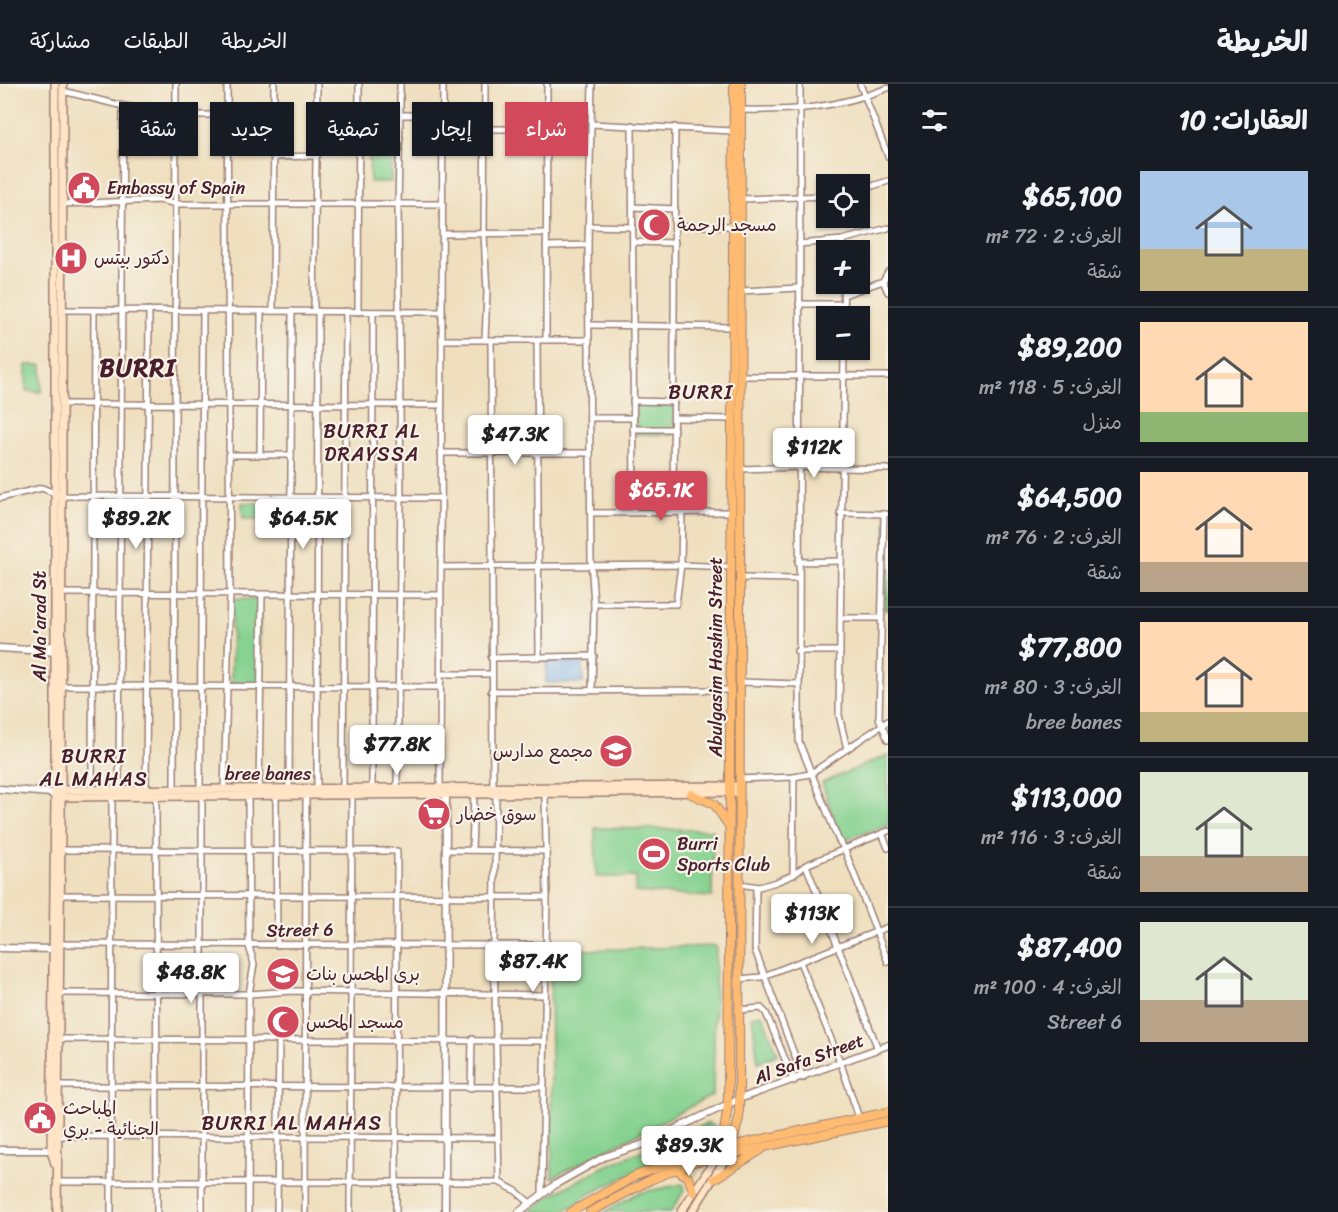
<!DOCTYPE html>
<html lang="ar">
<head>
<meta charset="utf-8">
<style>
	body { margin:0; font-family:Sriracha,"Playpen Sans Arabic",sans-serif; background:#242831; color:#f1f3f6; direction:rtl; height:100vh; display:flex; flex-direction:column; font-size:22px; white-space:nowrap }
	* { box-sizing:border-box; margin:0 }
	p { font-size:20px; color:#9ea1a6 }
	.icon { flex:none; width:33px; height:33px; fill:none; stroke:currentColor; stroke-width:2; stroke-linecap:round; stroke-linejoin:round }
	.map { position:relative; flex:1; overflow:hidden; direction:ltr }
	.sheet { display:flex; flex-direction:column; background:#171b24; width:450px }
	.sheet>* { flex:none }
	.banner { position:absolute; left:18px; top:18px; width:570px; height:54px; direction:rtl; display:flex; gap:12px }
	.tools { position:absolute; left:816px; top:90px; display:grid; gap:12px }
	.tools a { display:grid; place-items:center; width:54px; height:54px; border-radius:0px; background:#171b24; box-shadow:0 2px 4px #0004; font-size:30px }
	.price { position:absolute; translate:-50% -51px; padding:0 14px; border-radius:6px; background:#fff; color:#222; font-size:20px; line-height:39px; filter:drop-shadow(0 2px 3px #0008) }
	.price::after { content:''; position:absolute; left:50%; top:36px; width:18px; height:14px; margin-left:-9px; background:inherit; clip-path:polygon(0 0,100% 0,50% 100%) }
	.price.active { background:#d1495b; color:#fff }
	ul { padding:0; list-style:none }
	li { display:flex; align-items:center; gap:18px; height:150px; padding:0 30px }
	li+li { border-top:2px solid #363941 }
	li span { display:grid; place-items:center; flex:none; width:168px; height:120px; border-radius:0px; color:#555 }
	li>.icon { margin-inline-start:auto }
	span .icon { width:72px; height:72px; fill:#fffc; stroke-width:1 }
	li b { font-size:26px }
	h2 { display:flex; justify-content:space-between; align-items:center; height:72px; padding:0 30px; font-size:26px }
	.pill { padding:0 21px; border-radius:0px; background:#171b24; box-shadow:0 2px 4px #0004; font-size:21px; line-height:54px }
	.pill.active { background:#d1495b; color:#fff }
	header { display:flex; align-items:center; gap:36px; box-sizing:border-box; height:84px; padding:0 30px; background:#171b24; border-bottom:2px solid #363941 }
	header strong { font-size:28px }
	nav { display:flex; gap:33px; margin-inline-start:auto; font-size:21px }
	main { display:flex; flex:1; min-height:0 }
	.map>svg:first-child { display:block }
	.green { fill:#86d290; stroke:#68785e; stroke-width:1.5 }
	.water { fill:#7ab1e9; stroke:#62688a; stroke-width:1.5 }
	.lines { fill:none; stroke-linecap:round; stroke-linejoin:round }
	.minor-casing { stroke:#9c7f74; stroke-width:8 }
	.tertiary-casing { stroke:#9c7f74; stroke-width:9 }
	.secondary-casing { stroke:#9c7f74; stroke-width:10 }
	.primary-casing { stroke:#9c7f74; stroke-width:10 }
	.minor { stroke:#fff; stroke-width:5 }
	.tertiary { stroke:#fff; stroke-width:6 }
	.secondary { stroke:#ffe4c6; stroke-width:7 }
	.primary { stroke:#ffbb71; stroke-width:8 }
	.labels { text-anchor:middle; stroke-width:4.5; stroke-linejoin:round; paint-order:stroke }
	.poi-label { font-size:18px; fill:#4a1f2b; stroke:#f7f3e8; text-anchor:start }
	.street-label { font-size:18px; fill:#4a1f2b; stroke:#f7f3e8 }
	.neighbourhood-label { font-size:20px; letter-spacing:1.5px; fill:#4a1f2b; stroke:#f7f3e8 }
	.district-label { font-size:24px; font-weight:bold; letter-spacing:1.5px; fill:#4a1f2b; stroke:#f7f3e8 }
</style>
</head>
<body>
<header>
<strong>الخريطة</strong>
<nav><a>الخريطة</a><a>الطبقات</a><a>مشاركة</a></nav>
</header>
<main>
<section class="sheet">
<h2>العقارات: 10<svg class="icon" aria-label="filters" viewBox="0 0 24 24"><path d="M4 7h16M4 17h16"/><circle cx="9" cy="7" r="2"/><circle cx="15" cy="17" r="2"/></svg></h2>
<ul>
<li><span style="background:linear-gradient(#a9c7e8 65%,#c2b280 0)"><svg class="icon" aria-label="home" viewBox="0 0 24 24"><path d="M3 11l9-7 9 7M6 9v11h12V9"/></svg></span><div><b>$65,100</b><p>الغرف: 2 · 72 m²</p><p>شقة</p></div></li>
<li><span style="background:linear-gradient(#ffd9b3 75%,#8fb573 0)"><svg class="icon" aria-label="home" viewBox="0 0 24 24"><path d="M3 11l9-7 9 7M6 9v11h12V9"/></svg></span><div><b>$89,200</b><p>الغرف: 5 · 118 m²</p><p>منزل</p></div></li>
<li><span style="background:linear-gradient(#ffd9b3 75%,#b9a48a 0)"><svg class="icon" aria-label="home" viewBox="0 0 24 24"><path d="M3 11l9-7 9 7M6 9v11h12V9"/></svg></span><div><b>$64,500</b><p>الغرف: 2 · 76 m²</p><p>شقة</p></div></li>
<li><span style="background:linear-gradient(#ffd9b3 75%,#c2b280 0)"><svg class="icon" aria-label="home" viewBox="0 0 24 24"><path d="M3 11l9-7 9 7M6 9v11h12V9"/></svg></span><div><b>$77,800</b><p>الغرف: 3 · 80 m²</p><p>bree banes</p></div></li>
<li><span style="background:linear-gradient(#dfe7d0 70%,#b9a48a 0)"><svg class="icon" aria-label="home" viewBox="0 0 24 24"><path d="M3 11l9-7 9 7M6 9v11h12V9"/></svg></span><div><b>$113,000</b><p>الغرف: 3 · 116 m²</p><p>شقة</p></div></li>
<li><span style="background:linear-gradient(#dfe7d0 65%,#b9a48a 0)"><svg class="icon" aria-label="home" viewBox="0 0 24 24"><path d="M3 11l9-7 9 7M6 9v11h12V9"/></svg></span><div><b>$87,400</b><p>الغرف: 4 · 100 m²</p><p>Street 6</p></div></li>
</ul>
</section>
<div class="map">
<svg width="888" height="1128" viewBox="0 0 888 1128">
	<rect width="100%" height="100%" fill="#f7f3e8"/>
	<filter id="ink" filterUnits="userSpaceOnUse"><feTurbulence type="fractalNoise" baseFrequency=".0167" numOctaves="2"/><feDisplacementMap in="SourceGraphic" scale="12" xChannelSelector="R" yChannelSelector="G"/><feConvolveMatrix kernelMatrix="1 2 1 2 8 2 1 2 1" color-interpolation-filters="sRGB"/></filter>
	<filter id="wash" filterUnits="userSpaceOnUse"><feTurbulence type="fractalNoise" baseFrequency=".008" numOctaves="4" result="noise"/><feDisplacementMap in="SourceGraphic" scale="24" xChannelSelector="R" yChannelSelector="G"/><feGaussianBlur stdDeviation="1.35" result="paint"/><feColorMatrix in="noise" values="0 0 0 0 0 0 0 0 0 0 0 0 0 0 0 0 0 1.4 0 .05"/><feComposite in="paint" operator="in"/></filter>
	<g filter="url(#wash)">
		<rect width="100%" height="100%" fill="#efdfbe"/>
		<g class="green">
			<path d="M369,61h22v37h-21z"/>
			<path d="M26,281h16l-1,27 -15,-1z"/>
			<path d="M636,319h38l-1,32 -37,-1z"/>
			<path d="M242,419h46v15l-45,1z"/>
			<path d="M886,439h2v87h-4z"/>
			<path d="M232,515h28l-1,85h-28z"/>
			<path d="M888,671v71l-47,14 -19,-57z"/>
			<path d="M595,744l118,2 -1,67 -77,-5 1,-15h-40z"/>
			<path d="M716,862l-3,149 -161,83 -2,-227z"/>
			<path d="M762,930l16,40 -20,8 -6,-46z"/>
			<path d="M708,1039l8,5 2,9 -9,11 -70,22 -49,24 -27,18h-34l23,-17 51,-28z"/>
			<path d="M683,1100l2,5 -14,23h-67l34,-19z"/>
		</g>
		<rect class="water" x="546" y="578" width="37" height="21"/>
	</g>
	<g filter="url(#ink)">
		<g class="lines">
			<g class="minor-casing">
				<g id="minor">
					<path d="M400,0v31h43"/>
					<path d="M592,0l-4,161 3,315 3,44 -2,86"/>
					<path d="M800,0l-1,658 39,97 6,9 44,114"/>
					<path d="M860,0l28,72"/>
					<path d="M63,7l60,15 59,9h93"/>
					<path d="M741,26c54,1 95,-2 147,-22"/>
					<path d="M317,31l42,1"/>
					<path d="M591,40l142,7"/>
					<path d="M632,41l2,386"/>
					<path d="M443,45h103"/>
					<path d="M360,55l40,-1"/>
					<path d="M275,73l42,-1"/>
					<path d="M860,106l28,-9"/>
					<path d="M741,115l85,-3"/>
					<path d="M63,120l97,-4 17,4h266"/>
					<path d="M633,123l42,2"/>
					<path d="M589,142l44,1"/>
					<path d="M675,142h58"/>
					<path d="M443,150l103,-1"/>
					<path d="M842,156v10"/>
					<path d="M633,158l42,1"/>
					<path d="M799,160l43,-4 46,-12"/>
					<path d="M546,162l42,-1"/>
					<path d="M883,197l5,11"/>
					<path d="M843,200l1,32"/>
					<path d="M740,207l59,-3"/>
					<path d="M844,211l39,-14 5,-9"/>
					<path d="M799,220h45"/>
					<path d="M63,226l379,2"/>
					<path d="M273,227l1,-227"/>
					<path d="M314,227l3,-227"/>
					<path d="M358,228l1,-228"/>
					<path d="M589,241l144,2"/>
					<path d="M537,255l2,318"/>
					<path d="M546,255l1,-255"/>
					<path d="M442,256h147"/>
					<path d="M485,256l2,-48 -3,-58 1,-150"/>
					<path d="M491,256l2,448 3,6 -2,151 5,237"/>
					<path d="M844,266l-5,365 8,34"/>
					<path d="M740,292h148"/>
					<path d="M633,317l41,1"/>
					<path d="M62,320l380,1"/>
					<path d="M590,334h43"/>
					<path d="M674,334l58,1"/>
					<path d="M633,345h41"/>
					<path d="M441,369h149"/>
					<path d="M230,371h61"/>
					<path d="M260,371l1,-144"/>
					<path d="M740,385l58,-2 90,2"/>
					<path d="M0,414l42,-10 20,8 379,2"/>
					<path d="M673,426l2,-383"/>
					<path d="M591,429l141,-1"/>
					<path d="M840,429l46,1"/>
					<path d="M884,430l-5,204 9,22"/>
					<path d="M798,478l43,-1"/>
					<path d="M441,483l240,-2 50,2"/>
					<path d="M740,494l57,1"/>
					<path d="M59,509l381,2"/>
					<path d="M594,520h82l5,-39 1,-54"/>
					<path d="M841,534h40"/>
					<path d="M797,567h43"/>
					<path d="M491,574l103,-2"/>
					<path d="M440,590h51"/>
					<path d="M739,598l58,2"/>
					<path d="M58,602l382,1"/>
					<path d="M491,607l240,-1"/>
					<path d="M738,695l56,-2 16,-3 78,-53"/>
					<path d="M317,704l1,-477"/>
					<path d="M343,704l3,-477"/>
					<path d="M372,704l1,-476"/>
					<path d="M397,704l4,-290 -3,-294 2,-89"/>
					<path d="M119,705l4,-683"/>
					<path d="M146,705l3,-479"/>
					<path d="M174,705l2,-705"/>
					<path d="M200,705l3,-478"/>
					<path d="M224,705l6,-195 -3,-510"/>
					<path d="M259,705l3,-195"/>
					<path d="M289,705l3,-478"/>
					<path d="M92,706l2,-480"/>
					<path d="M440,706l3,-706"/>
					<path d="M276,711l1,150"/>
					<path d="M156,712l1,416"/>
					<path d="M882,749l6,15"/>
					<path d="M61,766l336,1 -1,361"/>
					<path d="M446,766l101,1"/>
					<path d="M472,766l2,-56"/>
					<path d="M806,781l72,184"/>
					<path d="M793,791l1,-98"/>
					<path d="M739,800l20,3 17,-5 17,-7 13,-10 82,-34"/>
					<path d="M756,803l-1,63 48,128"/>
					<path d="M59,811l488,2"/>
					<path d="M59,860l487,1"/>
					<path d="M800,878l41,102 18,54"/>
					<path d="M739,895l22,-2 127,-50"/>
					<path d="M60,909l189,1 44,-3 252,4"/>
					<path d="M739,926l22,-2 5,5 28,68"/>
					<path d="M60,955l483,2"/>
					<path d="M57,1002l487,1"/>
					<path d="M471,1004l1,-49"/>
					<path d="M54,1052l442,2"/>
					<path d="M57,1098h442l17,9 14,12"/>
					<path d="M542,1109l5,-296 -2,-103"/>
					<path d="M111,1128l1,-416"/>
					<path d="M202,1128v-416"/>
					<path d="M248,1128l1,-218 5,-30 -5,-18 -1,-151"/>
					<path d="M277,1128l2,-172"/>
					<path d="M305,1128l1,-417"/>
					<path d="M350,1128l2,-417"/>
				</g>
			</g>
			<g class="tertiary-casing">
				<g id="tertiary">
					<path d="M0,564l58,4"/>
					<path d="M25,565l34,-4"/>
					<path d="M0,705l51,4 4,4"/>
					<path d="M0,864l56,1"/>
					<path d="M0,1066h53"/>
					<path d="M445,1128l1,-421"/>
					<path d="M519,1128l37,-28 48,-27 37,-12 98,-46 149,-54"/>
				</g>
			</g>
			<g class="secondary-casing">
				<g id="secondary">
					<path d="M55,0v713l-4,353 4,14"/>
					<path d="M58,706l676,-4"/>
					<path d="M57,713l682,-5"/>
					<path d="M57,1128l4,-383 2,-745"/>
					<path d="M681,1128l37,-57"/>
					<path d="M692,1128l37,-59"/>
				</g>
			</g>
			<g class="primary-casing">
				<g id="primary">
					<path d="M691,710l23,10 15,22"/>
					<path d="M732,1061l7,-27 2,-1034"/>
					<path d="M722,1063l6,-43 6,-1020"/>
					<path d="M676,1085l12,8 6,15"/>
					<path d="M714,1095l47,-29"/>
					<path d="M571,1128l64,-36 63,-23 190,-41"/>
					<path d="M590,1128l60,-32 43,-18 195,-41"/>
				</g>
			</g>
			<use href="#minor" class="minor"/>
			<use href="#tertiary" class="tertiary"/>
			<use href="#secondary" class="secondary"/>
			<use href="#primary" class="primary"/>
		</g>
	</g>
	<defs>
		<g id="civic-disc" transform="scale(1.725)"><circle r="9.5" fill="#d1495b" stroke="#f7f3e8"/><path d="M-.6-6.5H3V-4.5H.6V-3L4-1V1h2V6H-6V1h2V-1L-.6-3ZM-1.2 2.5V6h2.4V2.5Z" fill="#fff"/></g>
		<g id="mosque-disc" transform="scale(1.725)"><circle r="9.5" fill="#d1495b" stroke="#f7f3e8"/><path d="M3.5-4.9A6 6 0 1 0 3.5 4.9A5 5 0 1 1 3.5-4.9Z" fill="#fff"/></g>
		<g id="hospital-disc" transform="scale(1.725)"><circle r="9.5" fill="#d1495b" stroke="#f7f3e8"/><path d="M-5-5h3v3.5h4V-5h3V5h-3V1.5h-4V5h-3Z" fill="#fff"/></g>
		<g id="school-disc" transform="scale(1.725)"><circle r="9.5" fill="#d1495b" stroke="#f7f3e8"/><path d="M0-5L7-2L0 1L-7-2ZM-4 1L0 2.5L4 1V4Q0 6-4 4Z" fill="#fff"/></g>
		<g id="supermarket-disc" transform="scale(1.725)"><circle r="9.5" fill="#d1495b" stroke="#f7f3e8"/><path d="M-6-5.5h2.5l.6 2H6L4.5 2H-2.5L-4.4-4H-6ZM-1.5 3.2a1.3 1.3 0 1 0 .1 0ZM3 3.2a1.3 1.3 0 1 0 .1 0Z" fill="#fff"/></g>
		<g id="stadium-disc" transform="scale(1.725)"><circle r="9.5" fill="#d1495b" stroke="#f7f3e8"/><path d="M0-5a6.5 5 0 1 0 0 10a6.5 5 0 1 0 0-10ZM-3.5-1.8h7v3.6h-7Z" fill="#fff"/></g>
	</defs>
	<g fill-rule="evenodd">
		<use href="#civic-disc" x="84" y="104"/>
		<use href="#mosque-disc" x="654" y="141"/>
		<use href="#hospital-disc" x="71" y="174"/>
		<use href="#school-disc" x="616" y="667"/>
		<use href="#supermarket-disc" x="434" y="730"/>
		<use href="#stadium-disc" x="654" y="770"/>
		<use href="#school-disc" x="283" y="890"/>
		<use href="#mosque-disc" x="283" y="938"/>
		<use href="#civic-disc" x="40" y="1034"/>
	</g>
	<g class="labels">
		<g class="poi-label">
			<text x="107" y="110">Embassy of Spain</text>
			<text x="677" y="147">مسجد الرحمة</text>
			<text x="94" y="180">دكتور بيتس</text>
			<text x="593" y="673" text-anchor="end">مجمع مدارس</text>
			<text x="457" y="736">سوق خضار</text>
			<text x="677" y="766">Burri<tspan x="677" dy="21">Sports Club</tspan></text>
			<text x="306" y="896">برى المحس بنات</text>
			<text x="306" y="944">مسجد المحس</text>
			<text x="63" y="1030">المباحث<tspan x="63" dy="21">الجنائية - بري</tspan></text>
		</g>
		<g class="street-label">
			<text transform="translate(40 542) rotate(-90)" y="6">Al Ma'arad St</text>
			<text transform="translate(716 573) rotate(-90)" y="6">Abulgasim Hashim Street</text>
			<text x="268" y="696">bree banes</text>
			<text transform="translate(300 846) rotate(-1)" y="6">Street 6</text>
			<text transform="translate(809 975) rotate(-20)" y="6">Al Safa Street</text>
		</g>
		<g class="neighbourhood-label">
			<text x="701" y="315">BURRI</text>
			<text x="372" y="354">BURRI AL<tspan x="372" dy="23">DRAYSSA</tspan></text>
			<text x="94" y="679">BURRI<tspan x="94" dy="23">AL MAHAS</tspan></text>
			<text x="292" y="1046">BURRI AL MAHAS</text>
		</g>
		<g class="district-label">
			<text x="138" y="292">BURRI</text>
		</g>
	</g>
</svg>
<div class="tools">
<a><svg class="icon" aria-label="locate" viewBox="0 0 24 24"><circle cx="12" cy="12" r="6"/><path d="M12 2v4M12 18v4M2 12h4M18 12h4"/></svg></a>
<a>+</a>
<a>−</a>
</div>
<b class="price" style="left:515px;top:382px">$47.3K</b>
<b class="price" style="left:814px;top:395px">$112K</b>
<b class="price active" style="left:661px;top:438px">$65.1K</b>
<b class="price" style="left:136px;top:466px">$89.2K</b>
<b class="price" style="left:303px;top:466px">$64.5K</b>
<b class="price" style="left:397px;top:692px">$77.8K</b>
<b class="price" style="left:812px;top:861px">$113K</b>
<b class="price" style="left:533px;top:909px">$87.4K</b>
<b class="price" style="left:191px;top:920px">$48.8K</b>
<b class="price" style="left:689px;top:1093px">$89.3K</b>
<div class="banner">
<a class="pill active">شراء</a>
<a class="pill">إيجار</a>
<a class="pill">تصفية</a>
<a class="pill">جديد</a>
<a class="pill">شقة</a>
</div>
</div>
</main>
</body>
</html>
